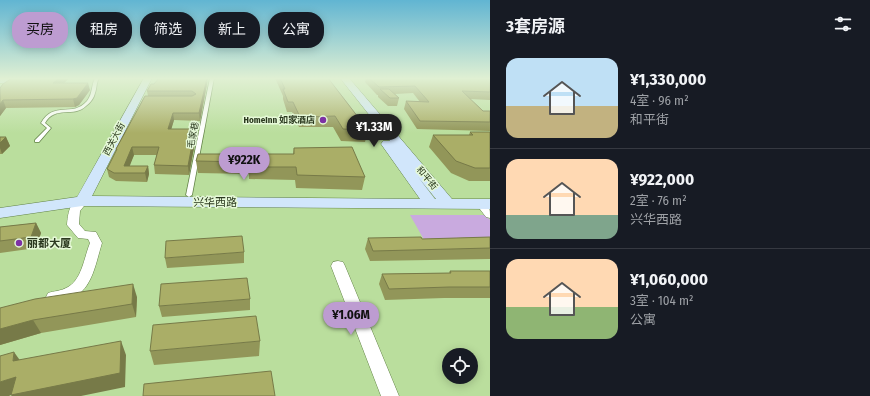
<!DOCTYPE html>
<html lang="zh">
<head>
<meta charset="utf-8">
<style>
	body { margin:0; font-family:"Fira Sans Condensed","Noto Sans SC",sans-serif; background:#20242c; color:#f1f3f6; height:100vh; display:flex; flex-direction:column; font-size:15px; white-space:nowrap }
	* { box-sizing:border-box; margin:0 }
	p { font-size:13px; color:#9ea1a6 }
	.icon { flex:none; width:22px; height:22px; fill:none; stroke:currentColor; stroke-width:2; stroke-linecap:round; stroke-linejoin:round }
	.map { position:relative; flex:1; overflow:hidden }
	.sheet { display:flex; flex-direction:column; background:#171b24; width:380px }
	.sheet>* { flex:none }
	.hud { position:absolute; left:12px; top:12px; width:380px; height:36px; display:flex; gap:8px }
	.buttons { position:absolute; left:442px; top:348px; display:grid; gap:8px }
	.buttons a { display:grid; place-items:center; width:36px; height:36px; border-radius:50%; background:#171b24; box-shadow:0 2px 10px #0003; font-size:20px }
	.price { position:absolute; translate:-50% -34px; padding:0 9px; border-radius:14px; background:#bd9cd1; color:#111; font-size:13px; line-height:26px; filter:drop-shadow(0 1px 2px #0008) }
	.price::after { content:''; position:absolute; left:50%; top:24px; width:12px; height:9px; margin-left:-6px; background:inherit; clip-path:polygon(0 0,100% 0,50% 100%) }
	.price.on { background:#222; color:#fff }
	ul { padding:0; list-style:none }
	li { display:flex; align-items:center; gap:12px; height:100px; padding:0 16px }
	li+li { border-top:1px solid #363941 }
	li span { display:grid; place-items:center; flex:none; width:112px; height:80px; border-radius:12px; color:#555 }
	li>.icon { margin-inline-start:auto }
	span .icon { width:48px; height:48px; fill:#fffc; stroke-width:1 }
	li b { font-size:17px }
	h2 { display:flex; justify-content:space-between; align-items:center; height:48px; padding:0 16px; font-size:17px }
	.chip { padding:0 14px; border-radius:16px; background:#171b24; box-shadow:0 2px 10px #0003; font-size:14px; line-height:36px }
	.chip.on { background:#bd9cd1; color:#111 }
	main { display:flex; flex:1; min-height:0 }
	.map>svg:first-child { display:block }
	.green { fill:#c9aadf }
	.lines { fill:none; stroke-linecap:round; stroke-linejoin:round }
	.lane-casing { stroke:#628246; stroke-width:1.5 }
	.street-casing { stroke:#628246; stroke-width:1 }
	.secondary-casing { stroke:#628246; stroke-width:1 }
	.lane { fill:#fff; fill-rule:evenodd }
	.street { fill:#fff; fill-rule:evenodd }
	.secondary { fill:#d1e6fb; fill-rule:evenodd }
	.wall { fill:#929659 }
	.shaded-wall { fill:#777a48 }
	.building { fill:#aaae67; stroke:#777a48 }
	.poi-dot { fill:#7d32a4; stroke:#e6f9d8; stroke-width:1.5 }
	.labels { text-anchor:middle; stroke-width:3; stroke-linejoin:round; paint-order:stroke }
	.far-poi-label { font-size:9px; font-weight:bold; fill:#2b391f; stroke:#e6f9d8; text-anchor:end }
	.far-street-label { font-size:9px; fill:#2b391f; stroke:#e6f9d8 }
	.street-label { font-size:11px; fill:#2b391f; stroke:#e6f9d8 }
	.poi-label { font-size:11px; font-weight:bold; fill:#2b391f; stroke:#e6f9d8; text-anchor:start }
</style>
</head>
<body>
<main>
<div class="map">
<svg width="490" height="396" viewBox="0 0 490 396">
	<rect width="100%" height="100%" fill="#bade9d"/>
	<path class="green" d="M410,215h76l4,5v25h-63z"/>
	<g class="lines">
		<g class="lane-casing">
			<g id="lane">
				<path d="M95,78h4c-3,5 -2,10 -4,15 -1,5 -5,10 -9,13 -12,12 -31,-1 -41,17l6,5 -12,14h-4v-2l12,-12 -6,-5c13,-23 31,-5 46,-22 6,-8 4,-15 8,-23z"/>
				<path d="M210,78h4l-22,117 -3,2 -3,-2z"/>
			</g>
		</g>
		<g class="street-casing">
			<g id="street">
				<path d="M82,198l6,3 -8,10 -1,13 6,7 11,1 6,11c-7,22 -10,51 -36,57 -7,2 -12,3 -18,1l-2,-4 2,-4c6,-2 13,-2 18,-5 16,-7 18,-31 24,-45l-2,-4 -10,-1 -11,-13c1,-11 2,-24 15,-27z"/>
				<path d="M482,201c8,2 8,9 8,17l-4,-1 -10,-13 2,-2z"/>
				<path d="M338,261l5,1 2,4 54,130h-18l-50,-130 2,-4z"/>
			</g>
		</g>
		<g class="secondary-casing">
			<g id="secondary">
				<path d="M0,78h49l-4,3 -45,2z"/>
				<path d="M144,78h8l-60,118 328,3 -39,-55 2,-3h7l-50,-63h9l103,121h38v10l-408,-3 -82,12v-10l77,-11zM418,177l18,22h-1z"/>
			</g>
		</g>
		<use href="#lane" class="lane"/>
		<use href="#street" class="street"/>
		<use href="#secondary" class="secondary"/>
	</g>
	<g class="wall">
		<path d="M12,78h57l-5,5 26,7 -11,15 -4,2 -69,1 -6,8v-28z"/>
		<path d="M275,78h53l40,52 -3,12 -24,-1 -8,-14h-34l-7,-15h-5l-4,-13v-3z"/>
		<path d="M366,78h124v22l-20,-1 13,12h7v20l-73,-2 -13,-20 2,-8 14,1 -7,-9 -18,1 4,4 -2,8h-9l-10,-9v-2h-1l-12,-13z"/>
		<path d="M207,84l-7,37 -26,-1 -3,9h24l1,8 -7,38 -34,-1 -1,-9 3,-10h-23l-5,11h19l1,8 -2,8 -31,-1 -7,-4 -2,-8 9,-17v-3l32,-53 -1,-5z"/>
		<path d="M470,132h20v49h-21l-18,-8 -22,-26 4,-12h36z"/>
		<path d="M0,137h6l4,9 -8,8h-2z"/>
		<path d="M294,148l71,29 -3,13 -66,-2 -1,-8 -46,-1v-5l-51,-1 -2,-12 97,-7z"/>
		<path d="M36,223l5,10 -5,15 -36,5v-26z"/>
		<path d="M490,237v22l-120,2 -5,-12 3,-11 54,1z"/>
		<path d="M244,252v11l-77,5 -2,-10z"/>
		<path d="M450,271h40v27h-46l-59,2 -6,-16 3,-10 67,-1z"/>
		<path d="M137,297l-1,20 -95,16 -41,12v-37z"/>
		<path d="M250,299v11l-88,7 -3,-11z"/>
		<path d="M260,341l-1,15 -105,9 -4,-14z"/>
	</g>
	<g class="shaded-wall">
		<path d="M59,78h10l-13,13 -3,-8z"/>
		<path d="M207,78h1l-1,6 -7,37 -1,-8z"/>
		<path d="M88,83l2,7 -11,15 -4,2 -2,-8z"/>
		<path d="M3,100l3,8 -6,8v-12z"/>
		<path d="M173,113l1,7 -5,17 -1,-8z"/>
		<path d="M195,129l1,8 -7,38 -1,-9z"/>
		<path d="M6,137l4,9 -8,8 -2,-6v-5z"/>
		<path d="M132,147l2,8 -7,18 -3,-7z"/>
		<path d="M148,166l1,8 -2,8 -2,-9z"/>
		<path d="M36,223l5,10 -5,15 -5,-11z"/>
		<path d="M133,284l4,13 -1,20 -4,-13z"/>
		<path d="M33,320l8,13 -41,12v-16z"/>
		<path d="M121,341l5,14 -1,32 -44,9h-69l-1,-1 -2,1h-9v-14z"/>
		<path d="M14,352l10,14 -11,-5z"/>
	</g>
	<g class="building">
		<path d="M12,78h47l-6,5h35l-11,15 -4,1 -70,1 -3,4v-16l3,-4z"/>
		<path d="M159,78h48l-8,35h-26l-5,16h27l-7,37 -34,-1 5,-18h-27l-8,19h24l-3,7h-31l-7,-4 10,-20h-1l29,-53h47l4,-2 -4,-3h-45l4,-7h3z"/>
		<path d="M280,78h48l40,52 -25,-1 -8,-13 -35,1 -7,-15h-5l-5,-13h2z"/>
		<path d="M369,78h121v14l-28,-1 21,20h7v11l-70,-1 -14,-20 23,1 -14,-16 -36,1z"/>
		<path d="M380,89h9l10,9h-9z"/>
		<path d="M470,132h20v36h-15l-19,-7 -23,-26h40z"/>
		<path d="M0,137h6l-6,6z"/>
		<path d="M352,147l13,30 -68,-2 -1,-8h-47v-5l-53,-1 2,-7h96v-6z"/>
		<path d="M36,223l-5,14 -31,4v-14z"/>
		<path d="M242,236l2,16 -79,6 1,-17z"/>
		<path d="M421,237l1,2 68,-2v11l-117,3 -5,-13z"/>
		<path d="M450,271h40v16h-41l-60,2 -7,-15 69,-1z"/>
		<path d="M247,278l3,21 -91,7 2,-22z"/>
		<path d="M133,284l-1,20 -99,16 -33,9v-21l35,-9z"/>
		<path d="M256,316l4,25 -110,10 3,-26z"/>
		<path d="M121,341l-1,32 -109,22 5,-18 -16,5v-26l14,-4 -1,9z"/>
		<path d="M271,371l4,25h-132l1,-12z"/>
	</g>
	<linearGradient id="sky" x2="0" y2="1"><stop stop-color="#61b5d2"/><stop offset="0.59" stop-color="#e0f0d3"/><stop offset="1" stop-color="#e0f0d3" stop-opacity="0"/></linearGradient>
	<rect width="490" height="133" fill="url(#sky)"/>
	<g class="poi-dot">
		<circle cx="323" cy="120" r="4"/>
		<circle cx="19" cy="243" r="4"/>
	</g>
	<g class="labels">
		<g class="far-poi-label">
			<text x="315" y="123">HomeInn 如家酒店</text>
		</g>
		<g class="far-street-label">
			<text transform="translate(193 135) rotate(-79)" y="3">毛家巷</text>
			<text transform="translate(114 139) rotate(-62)" y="3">西关大街</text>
			<text transform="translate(427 178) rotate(50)" y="3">和平街</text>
		</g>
		<g class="street-label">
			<text x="215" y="206">兴华西路</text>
		</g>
		<g class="poi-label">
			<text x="27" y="247">丽都大厦</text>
		</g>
	</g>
</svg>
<div class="buttons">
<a><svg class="icon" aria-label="locate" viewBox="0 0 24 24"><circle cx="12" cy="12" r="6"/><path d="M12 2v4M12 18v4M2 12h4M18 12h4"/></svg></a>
</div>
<b class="price on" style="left:374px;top:148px">¥1.33M</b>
<b class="price" style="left:244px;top:181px">¥922K</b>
<b class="price" style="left:351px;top:336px">¥1.06M</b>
<div class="hud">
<a class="chip on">买房</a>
<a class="chip">租房</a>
<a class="chip">筛选</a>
<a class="chip">新上</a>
<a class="chip">公寓</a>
</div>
</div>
<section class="sheet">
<h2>3套房源<svg class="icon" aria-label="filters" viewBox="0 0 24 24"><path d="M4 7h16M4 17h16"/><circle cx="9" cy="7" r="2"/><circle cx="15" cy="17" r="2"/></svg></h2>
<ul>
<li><span style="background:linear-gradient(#bfe0f5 60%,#c2b280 0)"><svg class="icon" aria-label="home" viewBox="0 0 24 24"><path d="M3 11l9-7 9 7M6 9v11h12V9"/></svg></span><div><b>¥1,330,000</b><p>4室 · 96 m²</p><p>和平街</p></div></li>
<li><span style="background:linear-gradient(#ffd9b3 70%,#7fa58c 0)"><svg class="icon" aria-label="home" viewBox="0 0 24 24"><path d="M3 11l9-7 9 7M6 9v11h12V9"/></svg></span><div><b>¥922,000</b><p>2室 · 76 m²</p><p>兴华西路</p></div></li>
<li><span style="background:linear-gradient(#ffd9b3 60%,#8fb573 0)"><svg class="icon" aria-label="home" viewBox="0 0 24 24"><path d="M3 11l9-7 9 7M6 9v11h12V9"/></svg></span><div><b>¥1,060,000</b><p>3室 · 104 m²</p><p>公寓</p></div></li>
</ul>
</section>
</main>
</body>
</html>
